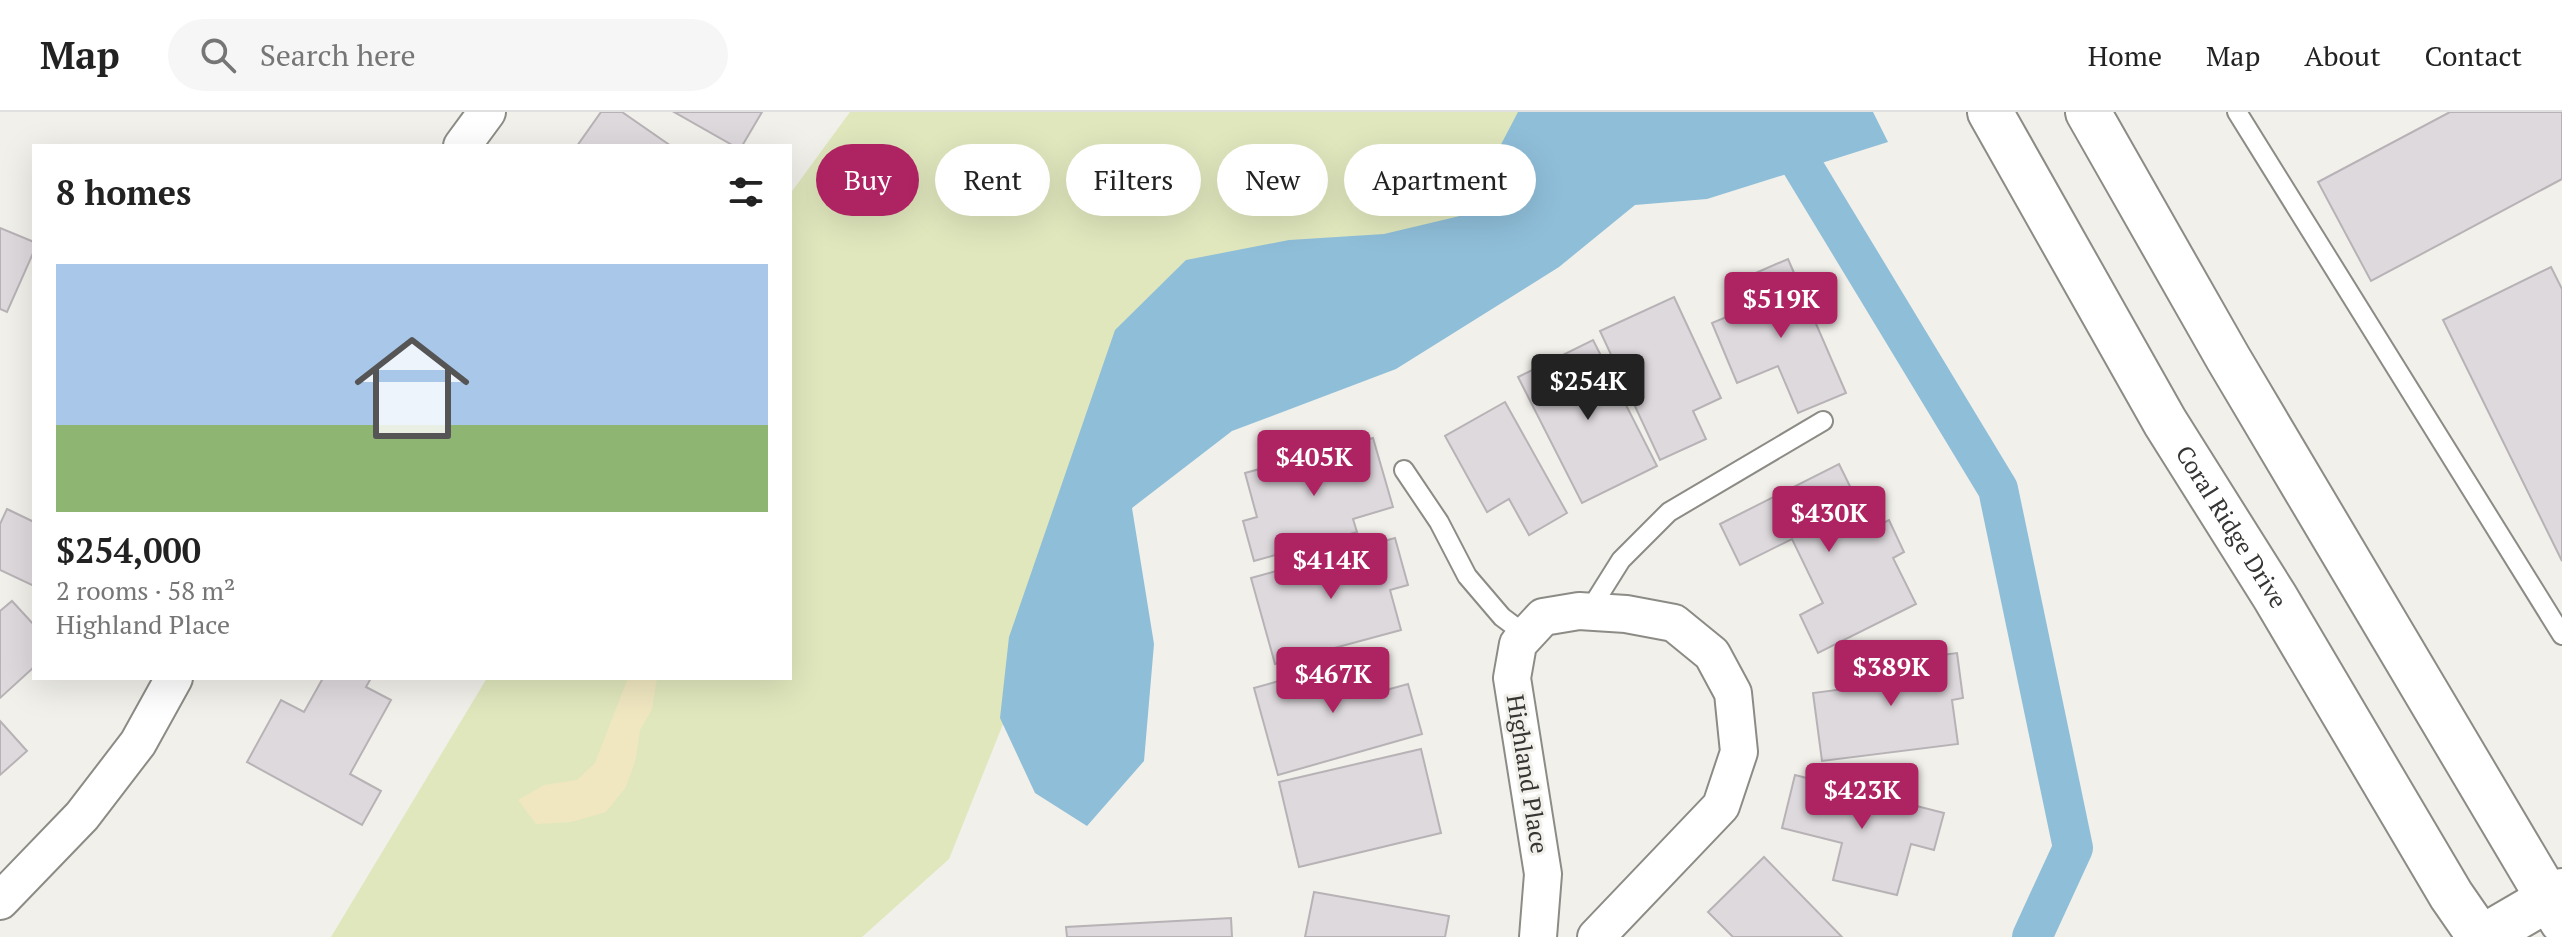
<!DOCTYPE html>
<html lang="en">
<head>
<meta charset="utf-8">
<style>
	body { margin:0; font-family:"PT Serif",serif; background:#f6f6f6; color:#222; height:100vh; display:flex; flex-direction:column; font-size:30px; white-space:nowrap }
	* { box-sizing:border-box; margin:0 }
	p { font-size:26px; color:#767676 }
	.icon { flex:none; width:44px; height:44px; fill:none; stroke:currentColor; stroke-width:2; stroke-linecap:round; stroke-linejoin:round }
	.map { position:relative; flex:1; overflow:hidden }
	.sheet { position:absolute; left:32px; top:32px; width:760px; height:536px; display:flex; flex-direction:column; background:#fff; border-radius:0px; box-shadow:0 8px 32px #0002 }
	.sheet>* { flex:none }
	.top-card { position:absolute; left:816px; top:32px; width:760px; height:72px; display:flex; gap:16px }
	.price { position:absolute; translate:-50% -68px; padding:0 18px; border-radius:8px; background:#ae2362; color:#fff; font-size:26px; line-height:52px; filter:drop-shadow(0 2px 4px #0008) }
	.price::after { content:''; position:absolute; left:50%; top:48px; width:24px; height:18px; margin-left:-12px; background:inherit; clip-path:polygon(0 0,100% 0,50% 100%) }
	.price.selected { background:#222; color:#fff }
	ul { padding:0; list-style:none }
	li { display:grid; align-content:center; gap:16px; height:424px; padding:0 24px }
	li+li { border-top:2px solid #e0e0e0 }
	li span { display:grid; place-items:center; height:248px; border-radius:0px; color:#555 }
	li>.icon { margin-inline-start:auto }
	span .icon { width:144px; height:144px; fill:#fffc; stroke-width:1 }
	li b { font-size:34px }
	h2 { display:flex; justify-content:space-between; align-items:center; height:96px; padding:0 24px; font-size:34px }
	.tag { padding:0 28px; border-radius:36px; background:#fff; box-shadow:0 8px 32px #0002; font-size:28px; line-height:72px }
	.tag.selected { background:#ae2362; color:#fff }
	header { display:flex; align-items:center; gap:48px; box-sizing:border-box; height:112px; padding:0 40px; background:#fff; border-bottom:2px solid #e0e0e0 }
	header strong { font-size:38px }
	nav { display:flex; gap:44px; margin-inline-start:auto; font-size:28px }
	.search { width:560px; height:72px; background:#f6f6f6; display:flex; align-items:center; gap:20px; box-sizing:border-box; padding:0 28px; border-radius:44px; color:#767676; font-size:30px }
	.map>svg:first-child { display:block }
	.green { fill:#e0e7bd }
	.sand { fill:#f0e7c1 }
	.water { fill:#8fbed9 }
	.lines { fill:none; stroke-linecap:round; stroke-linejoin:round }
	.canal { stroke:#8fbed9; stroke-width:40 }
	.building { fill:#ded9dd; stroke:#b7b2b6; stroke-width:2 }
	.lane-casing { stroke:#8c8b85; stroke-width:22 }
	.street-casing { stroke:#8c8b85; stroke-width:40 }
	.secondary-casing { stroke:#8c8b85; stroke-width:48 }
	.lane { stroke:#fff; stroke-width:18 }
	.street { stroke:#fff; stroke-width:36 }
	.secondary { stroke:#fff; stroke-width:44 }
	.labels { text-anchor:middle; stroke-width:6; stroke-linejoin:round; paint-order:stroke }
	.street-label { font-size:24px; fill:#363533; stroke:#f1f0ea }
</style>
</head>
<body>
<header>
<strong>Map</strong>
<div class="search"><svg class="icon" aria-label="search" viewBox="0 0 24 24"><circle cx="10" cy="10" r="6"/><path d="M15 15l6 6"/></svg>Search here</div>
<nav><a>Home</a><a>Map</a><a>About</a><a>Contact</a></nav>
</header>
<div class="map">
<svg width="2562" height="825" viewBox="0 0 2562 825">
	<rect width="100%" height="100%" fill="#f1f0ea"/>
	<path class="green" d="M850,0h723l-10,48 -470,339 -144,360 -87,78h-531l156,-259h303v-484z"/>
	<g class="sand">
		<path d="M1251,36l26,17 16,1 -4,22 -25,12 -30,-19 -9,-25z"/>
		<path d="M628,566h29l-5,31 -12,21 -4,28 -10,29 -20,25 -35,10 -35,2 -18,-24 26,-15 33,-5 18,-17z"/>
	</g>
	<path class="water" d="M1518,0h355l15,30 -181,57 -72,6 -76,62 -163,102 -164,62 -100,77 22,136 -10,117 -57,65 -52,-33 -35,-75 9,-81 106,-307 71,-70 103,-20 95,-6 80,-19z"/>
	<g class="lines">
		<path class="canal" d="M1774,0l17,35 207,342 75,359 -41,89"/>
	</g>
	<g class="building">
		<path d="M601,0h21l49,34h-94z"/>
		<path d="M674,0h88l-20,34h-8z"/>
		<path d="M2450,0h112v67l-191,102 -53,-99z"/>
		<path d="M0,116l34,14v9l-27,61 -7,-3z"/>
		<path d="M1788,147l58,134 -48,20 -20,-47 -41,17 -25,-60 50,-21 -11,-27z"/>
		<path d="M2551,155l11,22v272l-119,-241z"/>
		<path d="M1674,185l47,101 -28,13 13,28 -46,21 -60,-129z"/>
		<path d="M1593,228l64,126 -75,37 -64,-126z"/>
		<path d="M1505,290l62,111 -38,22 -20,-36 -22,13 -42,-76z"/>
		<path d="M1373,326l20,69 -40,12 4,13 -103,29 -11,-40 14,-4 -12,-44z"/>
		<path d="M1839,352l32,65 18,-9 15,32 -11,6 23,46 -98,49 -18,-38 23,-12 -31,-64 -52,26 -20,-41z"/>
		<path d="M7,397l27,13v64l-34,-16v-46z"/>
		<path d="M1395,426l13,47 -18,5 11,40 -126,34 -24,-86z"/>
		<path d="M12,489l22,24v42l-34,31v-87z"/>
		<path d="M1957,541l6,45 -11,2 6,44 -136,17 -9,-68 39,-5 -3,-21z"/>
		<path d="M1368,544l11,36 29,-8 14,50 -144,41 -24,-87z"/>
		<path d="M323,566h48l-5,9 25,13 -41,74 31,17 -19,34 -115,-63 34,-62 23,12z"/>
		<path d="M0,609l27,30 -27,24z"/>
		<path d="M1421,637l20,84 -142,34 -20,-85z"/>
		<path d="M1795,663l149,38 -10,37 -23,-6 -14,51 -64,-15 9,-37 -60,-15z"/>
		<path d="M1764,745l78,80h-109l-25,-25z"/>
		<path d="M1314,780l135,24 -4,21h-140z"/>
		<path d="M1231,806l1,19h-165l-1,-10z"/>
	</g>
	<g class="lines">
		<g class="lane-casing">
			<g id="lane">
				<path d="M2237,0l325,523"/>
				<path d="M1404,358l35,52 28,54 35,41 24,18"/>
				<path d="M1589,499l32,-51 48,-48 154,-91"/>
			</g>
		</g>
		<g class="street-casing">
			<g id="street">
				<path d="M462,34l25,-34"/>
				<path d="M0,789l82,-85 56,-73 36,-65"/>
				<path d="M1538,825l5,-63 -31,-196 6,-34 25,-27 36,-6 47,3 48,9 38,31 21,39 6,59 -18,54 -125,131"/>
			</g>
		</g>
		<g class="secondary-casing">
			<g id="secondary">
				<path id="s1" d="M1990,0l175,310 110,175 176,298 29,42"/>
				<path d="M2088,0l140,246 334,563"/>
				<path d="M2483,825l79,-46"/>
			</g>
		</g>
		<use href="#lane" class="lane"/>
		<use href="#street" class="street"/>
		<use href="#secondary" class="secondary"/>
	</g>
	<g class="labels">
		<g class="street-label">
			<text dy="8" stroke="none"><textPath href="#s1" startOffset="480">Coral Ridge Drive</textPath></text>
			<text transform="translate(1527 662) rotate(81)" y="8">Highland Place</text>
		</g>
	</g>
</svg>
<b class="price" style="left:1781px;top:228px">$519K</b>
<b class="price selected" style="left:1588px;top:310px">$254K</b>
<b class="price" style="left:1314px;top:386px">$405K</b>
<b class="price" style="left:1829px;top:442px">$430K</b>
<b class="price" style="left:1331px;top:489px">$414K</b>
<b class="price" style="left:1891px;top:596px">$389K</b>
<b class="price" style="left:1333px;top:603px">$467K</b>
<b class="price" style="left:1862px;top:719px">$423K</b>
<div class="top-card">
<a class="tag selected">Buy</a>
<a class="tag">Rent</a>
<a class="tag">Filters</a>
<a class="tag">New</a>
<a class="tag">Apartment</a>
</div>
<section class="sheet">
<h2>8 homes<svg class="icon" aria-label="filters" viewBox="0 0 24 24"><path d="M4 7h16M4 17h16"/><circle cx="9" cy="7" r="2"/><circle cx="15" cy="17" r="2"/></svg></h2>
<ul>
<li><span style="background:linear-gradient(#a9c7e8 65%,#8fb573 0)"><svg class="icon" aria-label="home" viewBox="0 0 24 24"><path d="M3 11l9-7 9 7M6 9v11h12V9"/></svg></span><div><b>$254,000</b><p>2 rooms · 58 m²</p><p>Highland Place</p></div></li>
</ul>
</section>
</div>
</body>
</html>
